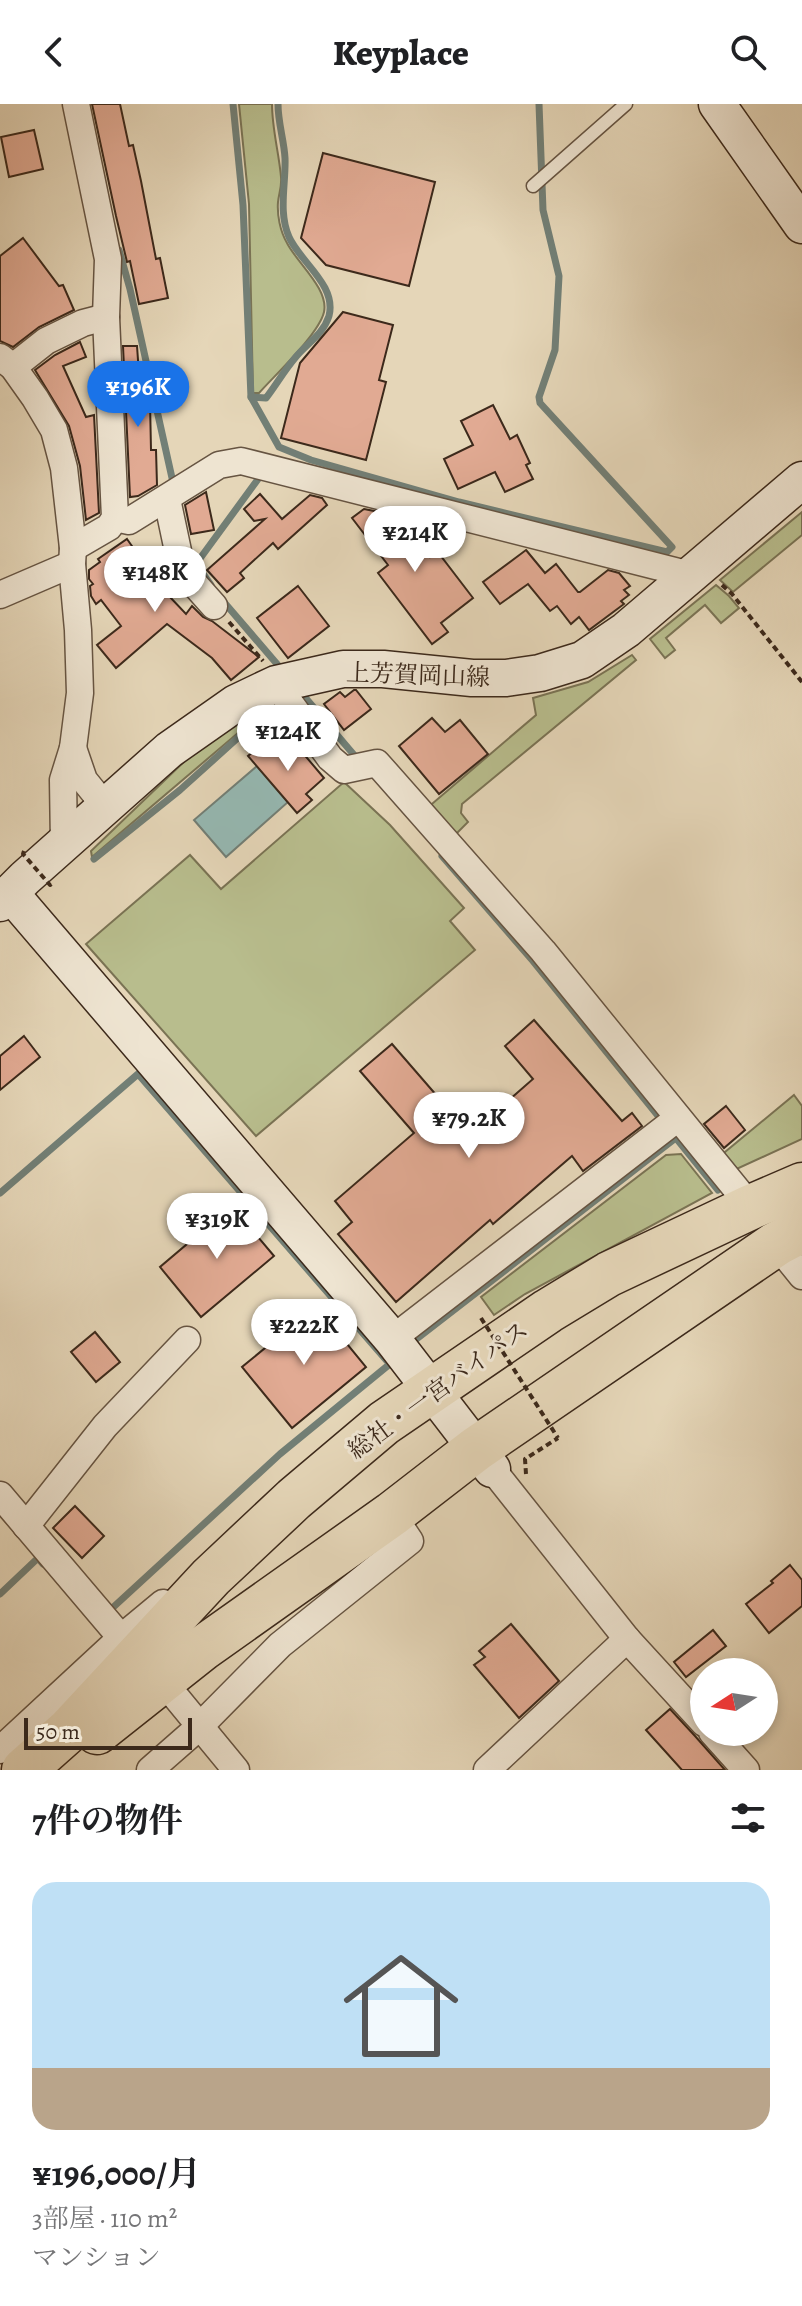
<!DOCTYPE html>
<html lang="ja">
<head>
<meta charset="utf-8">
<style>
	body { margin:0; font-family:Alegreya,"Noto Serif JP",serif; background:#f6f6f6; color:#202124; height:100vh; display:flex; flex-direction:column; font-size:30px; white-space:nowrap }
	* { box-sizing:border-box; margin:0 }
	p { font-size:26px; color:#757577 }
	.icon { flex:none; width:44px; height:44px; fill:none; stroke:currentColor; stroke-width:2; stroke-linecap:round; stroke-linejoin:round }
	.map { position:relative; height:1666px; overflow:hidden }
	.panel { display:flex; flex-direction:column; background:#fff; flex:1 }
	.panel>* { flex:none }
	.needle { width:52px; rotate:258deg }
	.tools { position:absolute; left:690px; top:1554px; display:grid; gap:16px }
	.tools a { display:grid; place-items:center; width:88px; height:88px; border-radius:50%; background:#fff; box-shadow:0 4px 12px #0003; font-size:40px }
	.scale { position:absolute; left:24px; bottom:20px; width:168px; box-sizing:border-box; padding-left:8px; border:4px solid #3c291b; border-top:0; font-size:22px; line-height:28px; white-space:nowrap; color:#3c291b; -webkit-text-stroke:6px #eee4d1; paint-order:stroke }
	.price { position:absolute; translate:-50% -68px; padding:0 18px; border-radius:28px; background:#fff; color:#222; font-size:26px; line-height:52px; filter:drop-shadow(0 2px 4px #0008) }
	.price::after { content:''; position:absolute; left:50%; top:48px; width:24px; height:18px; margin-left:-12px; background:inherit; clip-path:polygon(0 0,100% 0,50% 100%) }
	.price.current { background:#1a73e8; color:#fff }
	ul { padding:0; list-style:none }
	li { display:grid; align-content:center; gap:16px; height:424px; padding:0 32px }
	li span { display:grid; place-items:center; height:248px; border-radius:24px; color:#555 }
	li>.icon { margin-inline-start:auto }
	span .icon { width:144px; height:144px; fill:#fffc; stroke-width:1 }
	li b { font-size:34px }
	h2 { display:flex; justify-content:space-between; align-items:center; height:96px; padding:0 32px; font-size:34px }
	header { display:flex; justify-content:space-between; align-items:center; height:104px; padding:0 32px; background:#fff; font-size:36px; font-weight:800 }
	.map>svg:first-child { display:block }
	.green { fill:#b8bd8d; stroke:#7a7354; stroke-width:2 }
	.water { fill:#96b9b3; stroke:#727f76; stroke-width:2 }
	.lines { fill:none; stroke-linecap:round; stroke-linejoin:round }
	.stream { stroke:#727f76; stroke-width:7 }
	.building { fill:#e1aa93; stroke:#3c291b; stroke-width:2 }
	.lane-casing { stroke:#665442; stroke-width:15 }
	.street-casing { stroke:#665442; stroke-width:29 }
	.secondary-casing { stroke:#3c291b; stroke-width:39 }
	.highway-casing { stroke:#3c291b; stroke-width:47 }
	.path { stroke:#3c291b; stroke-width:4; stroke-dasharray:6 4; stroke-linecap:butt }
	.lane { stroke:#eee4d1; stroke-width:12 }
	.street { stroke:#eee4d1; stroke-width:26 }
	.secondary { stroke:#eee4d1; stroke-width:36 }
	.highway { stroke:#e5d6b8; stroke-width:44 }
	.path-bridge { stroke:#3c291b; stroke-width:4; stroke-dasharray:6 4; stroke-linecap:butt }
	.labels { text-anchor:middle; stroke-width:6; stroke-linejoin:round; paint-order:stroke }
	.street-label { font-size:24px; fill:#3c291b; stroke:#eee4d1 }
</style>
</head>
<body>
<header><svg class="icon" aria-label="back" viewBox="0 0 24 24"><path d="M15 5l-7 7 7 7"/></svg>Keyplace<svg class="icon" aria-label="search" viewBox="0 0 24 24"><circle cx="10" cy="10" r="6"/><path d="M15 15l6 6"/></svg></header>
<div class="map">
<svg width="802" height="1666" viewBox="0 0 802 1666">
	<rect width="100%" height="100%" fill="#e5d6b8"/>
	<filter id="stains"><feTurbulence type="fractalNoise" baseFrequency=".0025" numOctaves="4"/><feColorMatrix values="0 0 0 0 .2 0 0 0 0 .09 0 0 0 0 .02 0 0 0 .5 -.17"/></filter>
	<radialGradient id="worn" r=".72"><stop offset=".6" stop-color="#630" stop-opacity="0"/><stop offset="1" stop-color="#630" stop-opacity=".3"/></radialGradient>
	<g class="green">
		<path d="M239,0h33c0,25 7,49 9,73 1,9 -2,16 -3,25 -1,13 2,29 9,41 10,20 42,46 37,69 -5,22 -49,63 -65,81h-6l-4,-189z"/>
		<path d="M802,408v23l-69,57 -13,-12z"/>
		<path d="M716,481l13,11 10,12 -18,15 -16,-18 -39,33 9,12 -10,8 -15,-19z"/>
		<path d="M632,551l4,5 -174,144 -1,9 7,9 -16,16 -26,-29 110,-94 -3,-17 55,-16z"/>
		<path d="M240,617l5,6 -153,130 -1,-6 98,-94z"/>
		<path d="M344,678l46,43 74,83 -14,13 25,29 -219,186 -170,-192 104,-89 31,34z"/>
		<path d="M794,991l8,11v33l-72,33 -11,-15z"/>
		<path d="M681,1050l31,39 -187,101 -31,21 -13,-18 185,-142z"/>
	</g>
	<path class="water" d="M257,662l31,36 -62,55 -32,-37z"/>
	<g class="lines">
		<g class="stream">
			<path d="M233,0l10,101 8,192 28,50 32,13 148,42 208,50 5,-5 -132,-144 -1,-6 16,-47 4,-74 -16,-66 -4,-106"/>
			<path d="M119,146l11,39 44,198"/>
			<path d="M251,293l15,1c10,-13 18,-27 29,-40 11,-14 28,-23 34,-42 8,-31 -29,-54 -40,-79 -11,-25 -3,-53 -4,-79 -1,-18 -7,-35 -7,-54"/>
			<path d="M211,481l-15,-21 68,-93"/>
			<path d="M223,497l60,70"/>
			<path d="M298,585l62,73"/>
			<path d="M442,752l91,105 185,229"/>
			<path d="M94,755l86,-69 71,-64"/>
			<path d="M0,1089l138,-119 249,287"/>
			<path d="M410,1240l267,-207"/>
			<path d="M0,1490l38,-36 5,6"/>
			<path d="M108,1508l172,-158 116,-95"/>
		</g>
	</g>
	<g class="building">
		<path d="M92,0h28l9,42 4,-1 8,36 15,78 4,-1 8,40 -29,6 -9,-43 -3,1 -11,-46z"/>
		<path d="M34,26l9,39 -34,8 -8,-40z"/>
		<path d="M323,49l112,29 -26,104 -83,-21 -25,-27z"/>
		<path d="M23,134l36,48 4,-1 11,25 -35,17 -26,20 -13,-6v-85z"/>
		<path d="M343,208l50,13 -14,55 7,2 -20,78 -85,-22 19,-75z"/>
		<path d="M80,238l6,15 -23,9 23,51 8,-2 5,98 -13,7 -6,-54 -11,-40 -34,-56 20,-15z"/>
		<path d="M123,242h14l4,56h9l1,48h5l1,35 -19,11 -8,1z"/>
		<path d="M493,301l17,34 7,-4 13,28 -4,2 7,14 -28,13 -10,-20 -37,17 -14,-30 29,-14 -12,-24z"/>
		<path d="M206,388l8,38 -23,4 -6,-29z"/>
		<path d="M260,390l22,25 28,-24 12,3 5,7 -49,44 -5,-6 -33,30 4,5 -17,14 -20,-22 58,-51 -11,2 -10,-12z"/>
		<path d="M364,405l15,3 9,12 8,-7 3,1 31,39 7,-6 36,47 -32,25 7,9 -16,12 -54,-71 10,-8 -36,-47z"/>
		<path d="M127,435l26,37 -2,1 35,37 6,-8 11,11 9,4 47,36 -28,23 -19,-22 -45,-34 -51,44 -19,-23 24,-19 -20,-26 -5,4 -5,-8 -1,-10 3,-2 -4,-5v-9l11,-8 -2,-3z"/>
		<path d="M526,446l19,23 11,-9 22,28h2l28,-22 11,3 11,13 -6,4 5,5 -8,6 3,3 -35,26 -10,-13 -8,7 -14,-18 -7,5 -22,-27 -28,20 -17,-22z"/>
		<path d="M298,482l31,40 -41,32 -31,-40z"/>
		<path d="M354,586h2l15,19 -27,21 -20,-26 16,-12 5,5z"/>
		<path d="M432,614l13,14 15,-12 28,34 -49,40 -40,-48z"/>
		<path d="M291,635l33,39 -18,16 6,6 -15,13 -49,-57 15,-12 10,11z"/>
		<path d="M534,916l88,101 10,-8 10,13 -59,45 -11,-15 -79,68 -3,-4 -94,82 -58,-68 14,-12 -17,-21 79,-68 -54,-62 32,-27 78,90 63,-55 -28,-33z"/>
		<path d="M24,932l16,21 -40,33v-34z"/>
		<path d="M726,1002l19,24 -21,18 -20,-24z"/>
		<path d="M232,1102l42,50 -73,61 -41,-50z"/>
		<path d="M316,1202l50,61 -74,61 -50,-61z"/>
		<path d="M95,1228l25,30 -24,20 -25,-30z"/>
		<path d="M75,1402l29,30 -22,22 -29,-30z"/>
		<path d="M790,1461l12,15v26l-33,27 -23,-29 27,-21 -2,-2z"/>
		<path d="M511,1520l48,57 -40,37 -45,-53 11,-8 -6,-6z"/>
		<path d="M713,1526l13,16 -40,31 -12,-15z"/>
		<path d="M670,1605l25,27 30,34h-43l-36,-40z"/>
	</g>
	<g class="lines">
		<g class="lane-casing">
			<path id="lane" d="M533,82l93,-82"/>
		</g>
		<g class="street-casing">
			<g id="street">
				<path d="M0,253l13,10 22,31 19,32 10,38 9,80 -1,16 6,66 2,63 -7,55 -10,32 1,65"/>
				<path d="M13,263l33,-26 37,-18 23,-6"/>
				<path d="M167,395l15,71 32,36"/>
				<path d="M115,414l14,3 90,-56 22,-4 442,112 4,6"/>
				<path d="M73,444l36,-21 6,-9 -9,-201 2,-58 -32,-155"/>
				<path d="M0,491l72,-31"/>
				<path d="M276,580l54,74 14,12 33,-7 166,188 208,256"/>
				<path d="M73,644l11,32 21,26"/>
				<path d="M776,1140l26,32"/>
				<path d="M392,1235l286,-221"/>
				<path d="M492,1365l135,170 77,84"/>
				<path d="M0,1391l129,152"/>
				<path d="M26,1422l79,-100 82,-86"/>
				<path d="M171,1587l65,79"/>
				<path d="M712,1628l34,38"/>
				<path d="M0,1646l122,-113 41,-34"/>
				<path d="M150,1666l49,-43 81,-82 130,-104 -18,-27"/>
				<path d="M487,1666l140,-131"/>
			</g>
		</g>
		<g class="secondary-casing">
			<g id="secondary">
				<path d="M717,0l85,121"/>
				<path d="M10,789l382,446 100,130"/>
				<path d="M0,799l25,-25 144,-128 67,-47 40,-19 67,-15h40l89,9h34l34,-5 42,-13 44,-30 176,-150"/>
			</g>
		</g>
		<g class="highway-casing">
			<g id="highway">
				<path d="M97,1628l106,-84 189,-134 84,-65 300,-205 26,-14"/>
				<path d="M24,1666l45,-40 142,-153 83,-78 90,-76 164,-112 61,-37 142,-67 51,-22"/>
			</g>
		</g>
		<g class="path">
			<path d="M722,481l10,9 70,88"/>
			<path d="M229,518l34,39"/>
			<path d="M526,1370l-1,-15 33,-21"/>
		</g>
		<use href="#lane" class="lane"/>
		<use href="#street" class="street"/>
		<use href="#secondary" class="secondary"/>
		<use href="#highway" class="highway"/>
		<g class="path-bridge">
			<path d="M24,747l-1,3 27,31 3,-2"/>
			<path d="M481,1214l77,120"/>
		</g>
	</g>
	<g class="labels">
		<g class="street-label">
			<text transform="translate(418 571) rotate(2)" y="8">上芳賀岡山線</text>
			<text transform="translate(438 1286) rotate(-36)" y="8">総社・一宮バイパス</text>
		</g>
	</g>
	<rect width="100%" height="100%" filter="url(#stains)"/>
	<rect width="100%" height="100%" fill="url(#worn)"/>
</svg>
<div class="tools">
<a><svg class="needle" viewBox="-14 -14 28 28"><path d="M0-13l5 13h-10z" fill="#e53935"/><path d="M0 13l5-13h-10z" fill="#757577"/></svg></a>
</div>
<div class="scale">50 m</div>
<b class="price current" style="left:138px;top:325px">¥196K</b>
<b class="price" style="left:415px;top:470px">¥214K</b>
<b class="price" style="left:155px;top:510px">¥148K</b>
<b class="price" style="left:288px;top:669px">¥124K</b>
<b class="price" style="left:469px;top:1056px">¥79.2K</b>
<b class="price" style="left:217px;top:1157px">¥319K</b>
<b class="price" style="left:304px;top:1263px">¥222K</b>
</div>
<section class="panel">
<h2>7件の物件<svg class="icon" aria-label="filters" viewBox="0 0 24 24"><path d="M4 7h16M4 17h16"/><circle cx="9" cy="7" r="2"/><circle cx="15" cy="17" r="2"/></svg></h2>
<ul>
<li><span style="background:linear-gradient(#bfe0f5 75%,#b9a48a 0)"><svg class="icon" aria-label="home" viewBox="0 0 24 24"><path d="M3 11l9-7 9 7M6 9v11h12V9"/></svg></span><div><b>¥196,000/月</b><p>3部屋 · 110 m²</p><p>マンション</p></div></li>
</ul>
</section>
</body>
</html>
